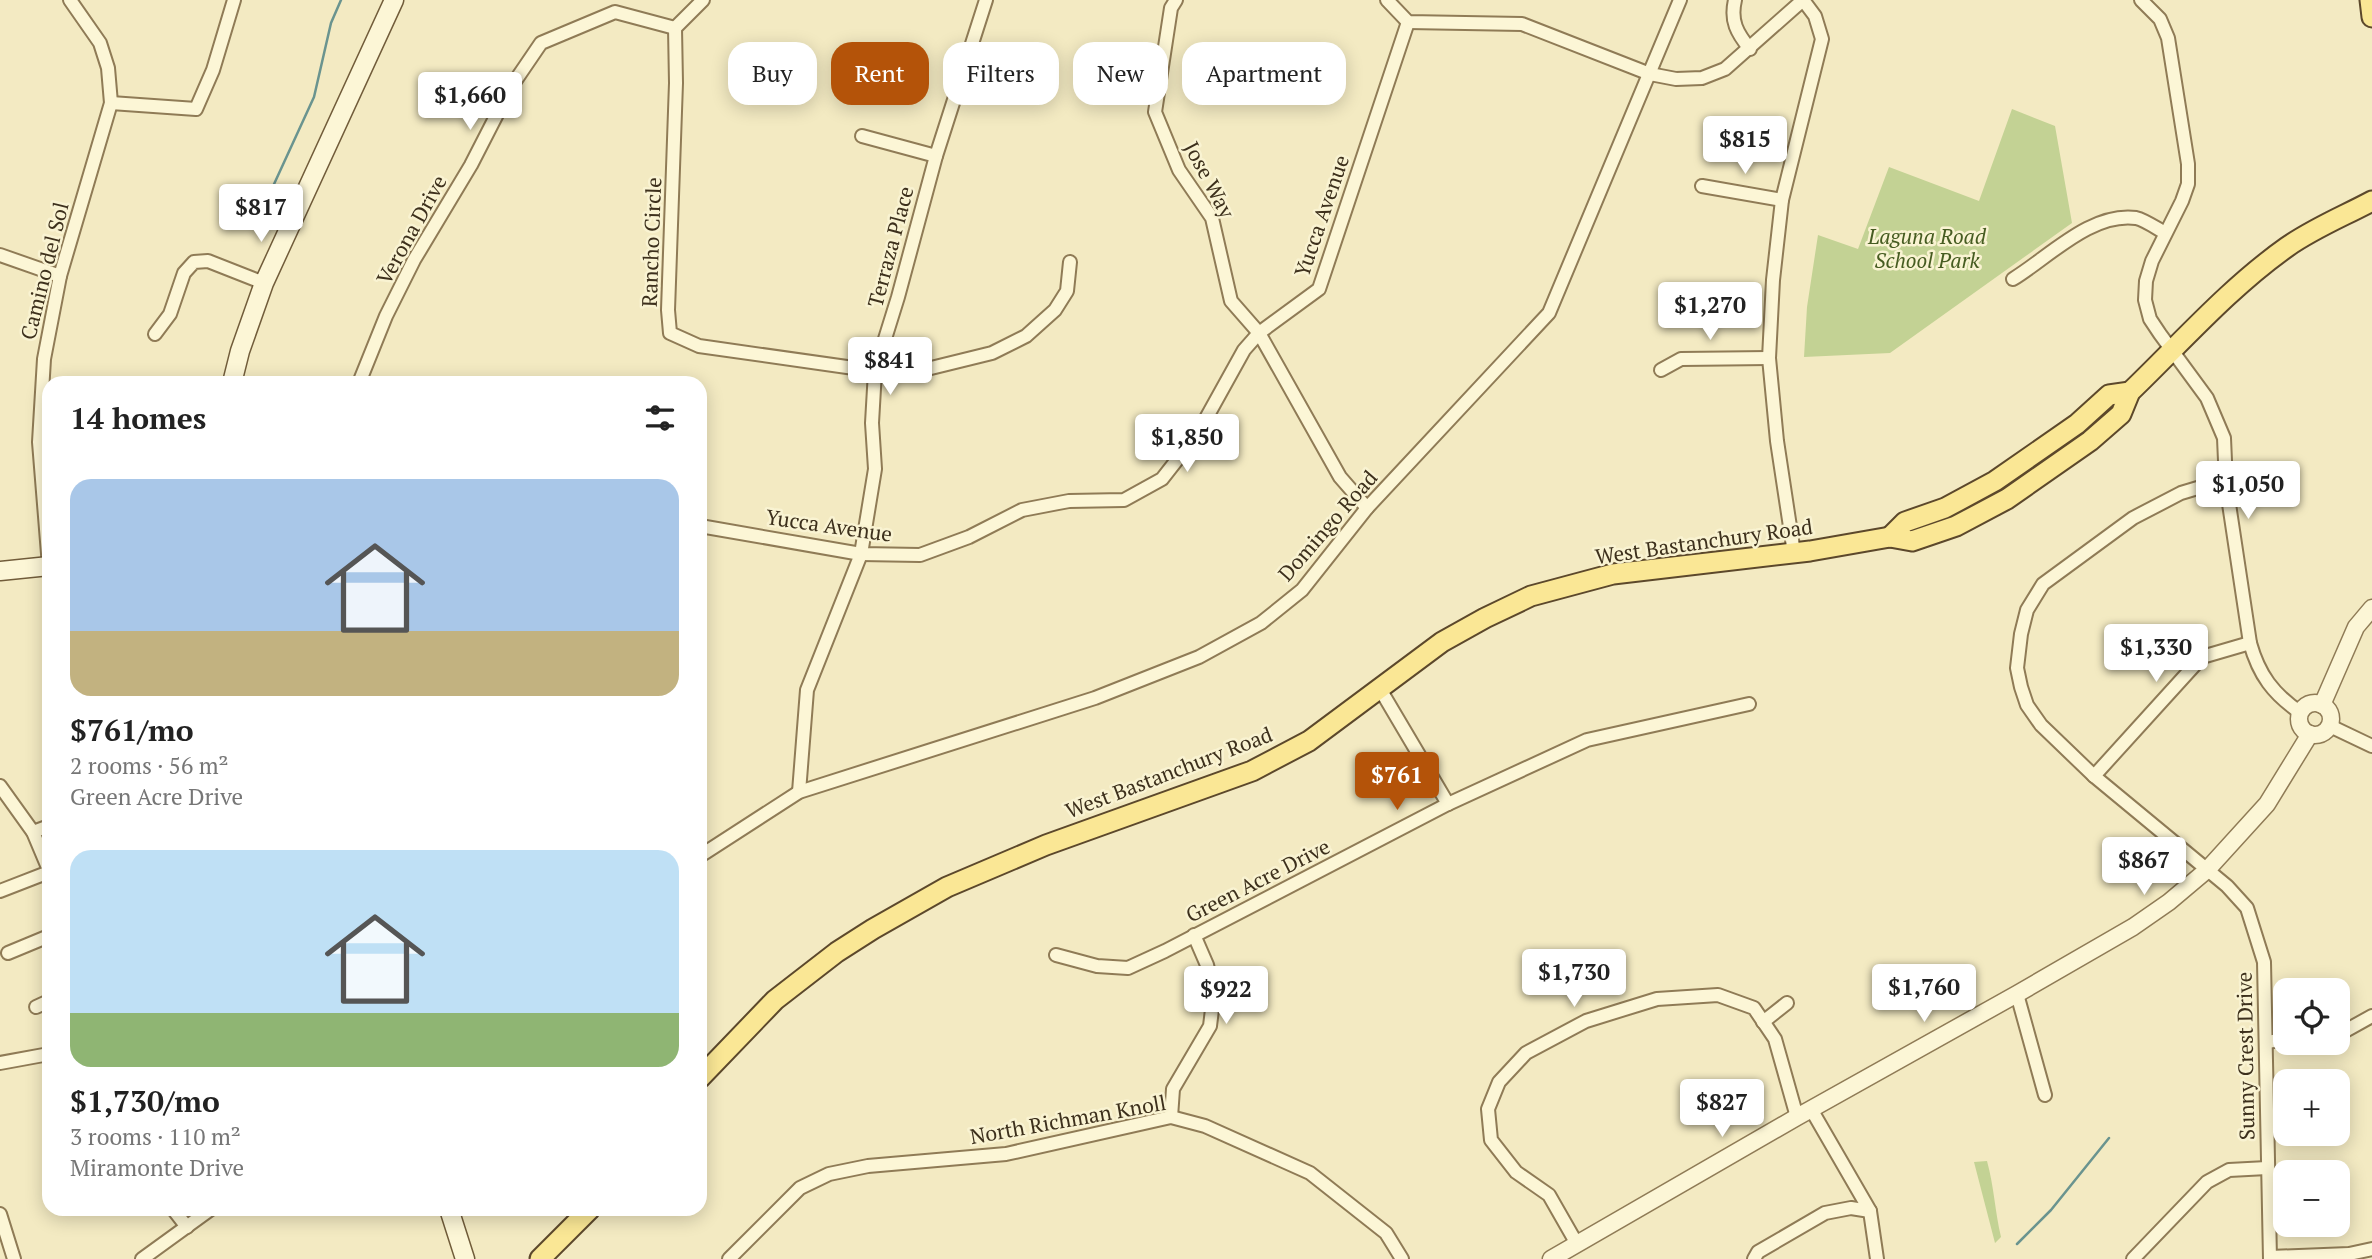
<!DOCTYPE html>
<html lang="en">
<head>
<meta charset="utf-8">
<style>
	body { margin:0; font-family:"PT Serif",serif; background:#f6f6f6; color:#222; height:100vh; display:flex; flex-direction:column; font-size:26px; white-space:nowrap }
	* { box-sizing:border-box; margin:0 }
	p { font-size:23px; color:#767676 }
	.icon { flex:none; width:38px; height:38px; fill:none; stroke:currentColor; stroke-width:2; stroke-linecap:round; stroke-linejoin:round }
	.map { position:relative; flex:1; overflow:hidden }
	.panel { position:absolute; left:42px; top:376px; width:665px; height:840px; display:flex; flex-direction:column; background:#fff; border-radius:21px; box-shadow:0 4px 18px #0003 }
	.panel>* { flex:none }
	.banner { position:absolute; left:728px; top:42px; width:665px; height:63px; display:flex; gap:14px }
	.buttons { position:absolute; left:2273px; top:978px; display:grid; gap:14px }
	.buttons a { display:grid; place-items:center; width:77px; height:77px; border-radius:14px; background:#fff; box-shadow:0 4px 18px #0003; font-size:35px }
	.price { position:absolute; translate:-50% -60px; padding:0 16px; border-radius:7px; background:#fff; color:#222; font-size:23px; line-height:46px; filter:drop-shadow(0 2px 4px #0008) }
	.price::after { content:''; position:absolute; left:50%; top:42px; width:21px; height:16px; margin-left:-10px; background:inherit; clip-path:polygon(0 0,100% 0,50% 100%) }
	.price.active { background:#b45309; color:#fff }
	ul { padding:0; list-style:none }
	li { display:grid; align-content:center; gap:14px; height:371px; padding:0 28px }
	li span { display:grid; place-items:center; height:217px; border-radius:21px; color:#555 }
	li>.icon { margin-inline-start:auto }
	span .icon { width:126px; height:126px; fill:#fffc; stroke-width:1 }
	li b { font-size:30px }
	h2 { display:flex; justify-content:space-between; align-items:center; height:84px; padding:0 28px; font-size:30px }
	.tag { padding:0 24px; border-radius:21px; background:#fff; box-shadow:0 4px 18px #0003; font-size:24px; line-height:63px }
	.tag.active { background:#b45309; color:#fff }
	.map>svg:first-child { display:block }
	.green { fill:#c3d294 }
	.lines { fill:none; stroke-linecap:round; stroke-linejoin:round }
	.stream { stroke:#6a948f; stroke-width:2.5 }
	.minor-casing { stroke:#8f7b56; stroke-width:16 }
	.tertiary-casing { stroke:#8f7b56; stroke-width:19 }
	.secondary-casing { stroke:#715c3a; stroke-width:21 }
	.primary-casing { stroke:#5c482b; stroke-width:23 }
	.minor { stroke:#fcf6d6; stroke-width:12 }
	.tertiary { stroke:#fcf6d6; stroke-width:16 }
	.secondary { stroke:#fcf6d6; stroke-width:18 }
	.primary { stroke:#fae795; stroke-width:19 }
	.labels { text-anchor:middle; stroke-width:5; stroke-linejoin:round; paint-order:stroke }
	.street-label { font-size:21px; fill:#3d301c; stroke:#f9f3d2 }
	.park-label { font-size:21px; font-style:italic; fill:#465c21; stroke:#f9f3d2 }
</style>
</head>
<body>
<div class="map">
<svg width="2372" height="1259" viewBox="0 0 2372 1259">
	<rect width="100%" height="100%" fill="#f3eac2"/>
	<g class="green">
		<path d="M2012,109l43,17 17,97 -182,130 -86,4 3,-50 11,-72 40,14 31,-82 90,34z"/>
		<path d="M1987,1161c7,25 8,51 14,76l-6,6 -21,-81z"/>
	</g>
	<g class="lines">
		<g class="stream">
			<path d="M258,219l56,-122 17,-74 10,-23"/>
			<path d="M2017,1244l34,-34 58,-72"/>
		</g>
		<g class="minor-casing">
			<g id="minor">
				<path d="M703,0l-28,28 1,55 -8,227 2,23 29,13 176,25 56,-3 61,-15 34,-17 29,-26 12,-19 3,-29"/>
				<path d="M1176,0l-5,8 -16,104 24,58 33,48 19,83 28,32 81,144 27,31"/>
				<path d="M1387,0l21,22 114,2 128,50 26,5 26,-1 23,-9 78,-69"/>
				<path d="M1735,0c-5,21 2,33 15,49"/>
				<path d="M2141,0l19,19 8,19 20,126v20l-6,17 -30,60 -6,20 -1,19 5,19 10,15 47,64 17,40 2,46 24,159c9,32 23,51 51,70"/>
				<path d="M111,103l85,6 17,-39 21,-70"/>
				<path d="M862,136l74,20"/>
				<path d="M1702,186l80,14"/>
				<path d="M0,255l60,21"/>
				<path d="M2013,279c36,-22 78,-67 123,-61 9,2 20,10 29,15"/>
				<path d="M155,334l15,-20 14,-41 10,-11 14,-1 56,22"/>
				<path d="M1661,370l20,-11 88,-1"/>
				<path d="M359,383l27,-67 28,-56 57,-95 40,-78 30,-44 74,-31 60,16"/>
				<path d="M2226,484l-25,3 -20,6 -48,25 -90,66 -16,26 -6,24 -4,34 4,19 6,18 14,20 53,51 133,110 20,22 17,54 6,297"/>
				<path d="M700,526l161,28 59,1 49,-18 53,-27 47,-9 55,-1 38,-21 36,-46 46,-83 15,-17 60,-44 89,-267"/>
				<path d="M1794,553l-17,-112 -8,-83 4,-78 9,-80 40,-161 -7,-23 -12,-16"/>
				<path d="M49,566l-10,-124 5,-83 16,-83 51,-173 -3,-35 -8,-25 -30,-43"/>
				<path d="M1380,689l68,115"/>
				<path d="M2330,726l42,20"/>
				<path d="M2094,776l108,-119 48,-14"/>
				<path d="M0,786l33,46 16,38"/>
				<path d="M799,792l8,-102 54,-136 14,-85 -3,-46 3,-52 23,-74 38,-141 50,-156"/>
				<path d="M33,832l16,-6"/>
				<path d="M700,856l99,-64 296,-94 104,-41 62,-34 41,-33 65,-82 182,-195 131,-313"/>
				<path d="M0,891l49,-19"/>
				<path d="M8,953l41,-17"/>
				<path d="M1056,955l41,11 31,2 37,-17 283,-147 139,-64 162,-36"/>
				<path d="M2017,994l28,101"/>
				<path d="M36,1007l13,-6"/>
				<path d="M1763,1022l24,-19"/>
				<path d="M2338,1032l7,-1 27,-15"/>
				<path d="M2267,1042l19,-3"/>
				<path d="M0,1063l49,-9"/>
				<path d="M1811,1109l59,102 7,48"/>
				<path d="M1171,1117l2,-28 37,-63 4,-33 -7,-28 -13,-30"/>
				<path d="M173,1209l14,18"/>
				<path d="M0,1214l14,45"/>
				<path d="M1577,1244l-28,-49 -33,-23 -25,-32 -3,-31 11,-27 27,-29 60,-32 71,-22 61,-4 36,13 21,31 22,78"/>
				<path d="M2270,1257l79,-3 23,-5"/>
				<path d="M142,1259l69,-50"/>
				<path d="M729,1259l71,-71 29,-14 39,-8 138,-12 165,-37 34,9 105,47 76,60 16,26"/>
				<path d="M1754,1259l4,-7 67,-39 26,-5 19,3"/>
				<path d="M2133,1259l74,-77 22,-12 38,-2"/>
			</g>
		</g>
		<g class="tertiary-casing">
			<g id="tertiary">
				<circle cx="2315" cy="719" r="16"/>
				<path d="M2322,705l34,-78 16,-19"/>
				<path d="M1551,1259l246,-142 220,-123 116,-67 36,-25 38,-32 60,-66 43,-70"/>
			</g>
		</g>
		<g class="secondary-casing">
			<g id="secondary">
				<path d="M232,383l8,-32 24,-68 130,-283"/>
				<path d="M0,571l49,-5"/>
				<path d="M449,1209l16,50"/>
			</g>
		</g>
		<g class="primary-casing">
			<g id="primary">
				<path d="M2370,0l2,17"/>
				<path d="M1890,537l15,-15 40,-14 50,-27 82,-57 32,-29 21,-3"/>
				<path d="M700,1078l75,-78 62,-48 36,-23 74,-42 99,-42 206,-74 57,-30 133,-99 43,-24 46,-22 82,-22 197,-23 80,-14 22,4 44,-15 51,-27 83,-58 31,-27 9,-22c51,-49 99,-104 157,-145 27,-19 57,-31 85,-46"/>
				<path d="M540,1259l50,-50"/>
			</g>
		</g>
		<use href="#minor" class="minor"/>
		<use href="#tertiary" class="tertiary"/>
		<use href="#secondary" class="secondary"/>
		<use href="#primary" class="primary"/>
	</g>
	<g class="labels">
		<g class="street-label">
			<text transform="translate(1209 180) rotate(62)" y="7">Jose Way</text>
			<text transform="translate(1322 216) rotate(-71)" y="7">Yucca Avenue</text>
			<text transform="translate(412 230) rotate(-61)" y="7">Verona Drive</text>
			<text transform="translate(652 242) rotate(-88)" y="7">Rancho Circle</text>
			<text transform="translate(891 247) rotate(-75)" y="7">Terraza Place</text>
			<text transform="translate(45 271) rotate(-76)" y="7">Camino del Sol</text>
			<text transform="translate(829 526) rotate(8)" y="7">Yucca Avenue</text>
			<text transform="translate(1328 526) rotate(-49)" y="7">Domingo Road</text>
			<text transform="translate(1704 542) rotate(-8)" y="7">West Bastanchury Road</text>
			<text transform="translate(1169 773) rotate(-21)" y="7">West Bastanchury Road</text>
			<text transform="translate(1258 881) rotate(-27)" y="7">Green Acre Drive</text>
			<text transform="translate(2246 1056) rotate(-91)" y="7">Sunny Crest Drive</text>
			<text transform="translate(1068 1120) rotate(-10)" y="7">North Richman Knoll</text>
		</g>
		<g class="park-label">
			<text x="1927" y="244">Laguna Road<tspan x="1927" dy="24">School Park</tspan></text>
		</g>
	</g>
</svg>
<div class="buttons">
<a><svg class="icon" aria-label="locate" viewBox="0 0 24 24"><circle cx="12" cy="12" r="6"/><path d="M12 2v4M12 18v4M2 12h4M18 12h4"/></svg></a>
<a>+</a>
<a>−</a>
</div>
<b class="price" style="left:470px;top:132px">$1,660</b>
<b class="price" style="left:1745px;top:176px">$815</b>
<b class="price" style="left:261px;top:244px">$817</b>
<b class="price" style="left:1710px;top:342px">$1,270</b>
<b class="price" style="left:890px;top:397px">$841</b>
<b class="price" style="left:1187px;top:474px">$1,850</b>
<b class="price" style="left:2248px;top:521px">$1,050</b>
<b class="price" style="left:2156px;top:684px">$1,330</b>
<b class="price active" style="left:1397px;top:812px">$761</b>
<b class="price" style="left:2144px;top:897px">$867</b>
<b class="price" style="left:1574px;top:1009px">$1,730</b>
<b class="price" style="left:1924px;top:1024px">$1,760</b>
<b class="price" style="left:1226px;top:1026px">$922</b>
<b class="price" style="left:1722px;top:1139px">$827</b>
<div class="banner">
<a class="tag">Buy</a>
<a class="tag active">Rent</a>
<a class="tag">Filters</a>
<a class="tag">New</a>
<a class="tag">Apartment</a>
</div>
<section class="panel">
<h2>14 homes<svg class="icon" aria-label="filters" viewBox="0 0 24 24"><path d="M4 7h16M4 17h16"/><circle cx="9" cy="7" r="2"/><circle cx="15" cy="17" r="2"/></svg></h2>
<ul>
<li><span style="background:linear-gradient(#a9c7e8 70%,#c2b280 0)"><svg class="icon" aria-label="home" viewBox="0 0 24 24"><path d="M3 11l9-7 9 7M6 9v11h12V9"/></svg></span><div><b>$761/mo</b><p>2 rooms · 56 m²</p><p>Green Acre Drive</p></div></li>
<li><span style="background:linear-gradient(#bfe0f5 75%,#8fb573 0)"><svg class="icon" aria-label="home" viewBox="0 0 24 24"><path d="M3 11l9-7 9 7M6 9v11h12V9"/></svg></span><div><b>$1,730/mo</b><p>3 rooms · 110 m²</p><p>Miramonte Drive</p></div></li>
</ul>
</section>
</div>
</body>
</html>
